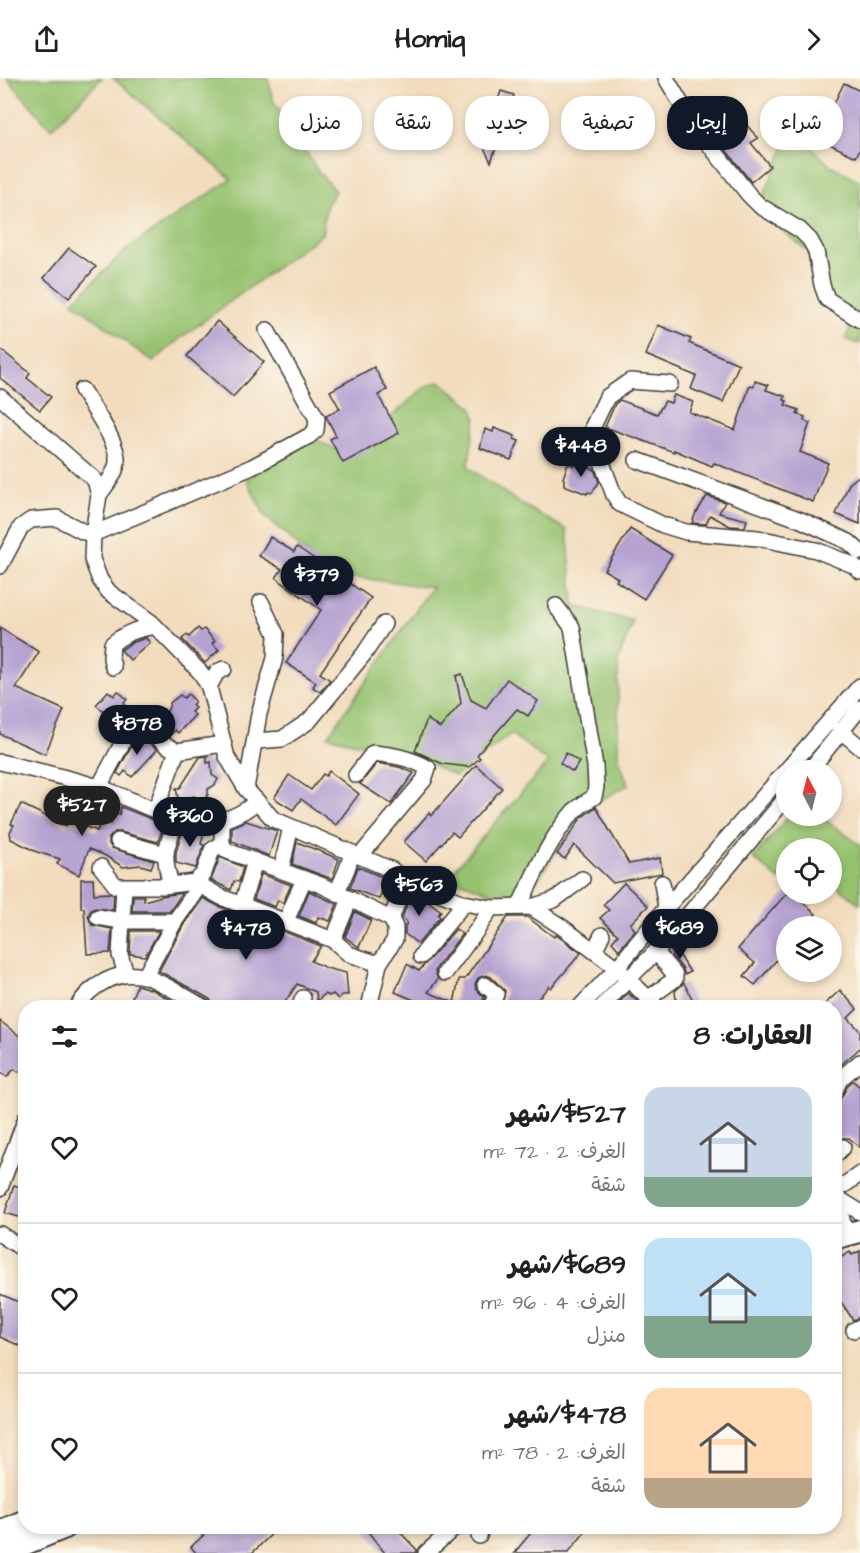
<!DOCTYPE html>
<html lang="ar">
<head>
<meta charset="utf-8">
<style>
	body { margin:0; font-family:"Architects Daughter","Playpen Sans Arabic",sans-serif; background:#f6f6f6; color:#202124; direction:rtl; height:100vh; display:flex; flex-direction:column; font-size:22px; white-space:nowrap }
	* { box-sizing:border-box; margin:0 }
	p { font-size:20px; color:#757577 }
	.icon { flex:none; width:33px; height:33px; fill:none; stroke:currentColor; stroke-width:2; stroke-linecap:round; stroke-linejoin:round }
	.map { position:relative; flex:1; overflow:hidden; direction:ltr }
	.panel { position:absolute; left:18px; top:922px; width:824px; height:534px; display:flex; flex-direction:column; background:#fff; border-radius:24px; box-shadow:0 3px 9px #0003; direction:rtl }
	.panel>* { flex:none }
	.banner { position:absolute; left:18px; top:18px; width:825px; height:54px; direction:rtl; display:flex; gap:12px }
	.needle { width:39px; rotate:353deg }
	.buttons { position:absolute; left:776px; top:682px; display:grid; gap:12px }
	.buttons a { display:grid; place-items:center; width:66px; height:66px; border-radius:50%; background:#fff; box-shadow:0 3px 9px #0003; font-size:30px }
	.price { position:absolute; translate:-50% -51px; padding:0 14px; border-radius:21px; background:#111827; color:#fff; font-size:20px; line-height:39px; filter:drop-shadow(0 2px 3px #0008) }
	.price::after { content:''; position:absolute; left:50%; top:36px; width:18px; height:14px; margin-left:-9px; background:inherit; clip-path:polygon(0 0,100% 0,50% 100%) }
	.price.active { background:#222; color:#fff }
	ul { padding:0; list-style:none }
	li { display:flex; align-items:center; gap:18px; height:150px; padding:0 30px }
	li+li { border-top:2px solid #e0e0e0 }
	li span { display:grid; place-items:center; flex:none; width:168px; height:120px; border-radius:18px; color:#555 }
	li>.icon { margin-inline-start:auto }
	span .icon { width:72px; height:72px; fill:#fffc; stroke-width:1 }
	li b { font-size:26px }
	h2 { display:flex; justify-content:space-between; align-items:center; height:72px; padding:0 30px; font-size:26px }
	.tag { padding:0 21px; border-radius:24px; background:#fff; box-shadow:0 3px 9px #0003; font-size:21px; line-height:54px }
	.tag.active { background:#111827; color:#fff }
	header { display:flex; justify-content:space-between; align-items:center; height:78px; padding:0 30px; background:#fff; font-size:27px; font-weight:700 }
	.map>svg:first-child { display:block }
	.green { fill:#96c26f; stroke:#596f46; stroke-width:1.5 }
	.building { fill:#b6a3d1 }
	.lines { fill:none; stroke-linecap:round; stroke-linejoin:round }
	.minor-casing { stroke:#3c3934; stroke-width:18 }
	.highway-casing { stroke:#3c3934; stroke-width:26 }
	.minor { stroke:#fff; stroke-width:15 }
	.highway { stroke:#fff; stroke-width:22 }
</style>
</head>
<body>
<header><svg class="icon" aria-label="forward" viewBox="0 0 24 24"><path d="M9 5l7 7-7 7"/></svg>Homiq<svg class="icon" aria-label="share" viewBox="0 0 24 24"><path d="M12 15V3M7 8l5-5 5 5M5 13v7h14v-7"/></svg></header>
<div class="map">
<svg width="860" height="1475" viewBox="0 0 860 1475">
	<rect width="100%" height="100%" fill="#fbf7ec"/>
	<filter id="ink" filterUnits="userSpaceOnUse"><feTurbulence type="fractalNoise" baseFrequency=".0167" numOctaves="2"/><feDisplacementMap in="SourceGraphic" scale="12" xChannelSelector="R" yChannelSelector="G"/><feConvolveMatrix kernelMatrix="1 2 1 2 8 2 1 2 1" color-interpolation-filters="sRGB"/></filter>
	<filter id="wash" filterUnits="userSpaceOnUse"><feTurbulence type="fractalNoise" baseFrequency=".008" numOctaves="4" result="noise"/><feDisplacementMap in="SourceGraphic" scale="24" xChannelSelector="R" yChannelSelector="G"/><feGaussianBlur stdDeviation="1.35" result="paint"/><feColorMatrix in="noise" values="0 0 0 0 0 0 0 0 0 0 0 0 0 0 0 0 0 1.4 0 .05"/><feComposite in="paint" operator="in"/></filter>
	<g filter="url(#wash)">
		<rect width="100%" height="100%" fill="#f2dcbd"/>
		<g class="green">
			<path d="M7,0h95l-51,51z"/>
			<path d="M113,0h155l5,22 45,71 17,20 -9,15 -4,28 -144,106 -25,22 -80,-60 54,-53 104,-70z"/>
			<path d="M793,50l34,35 33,18v163l-15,-5 8,-18 -29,-15 -5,-5 -11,-50 -51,-40z"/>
			<path d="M440,303l32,26 4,11 -8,49 50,35 49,28 7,76 59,15 -15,40v94l10,30 -45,25 -57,88 -8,5 -70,-26 100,-115 -37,-28 -55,42 -42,-19 -86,-21 104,-149 -89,-11 -22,-10 -56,-50 -19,-37 66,-42 35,19 78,-69z"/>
			<path d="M789,738h31l40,29v59l-29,-22v-33h-45v23l-7,8 -26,-22z"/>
		</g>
		<g id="blocks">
			<g class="building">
				<path d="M844,5l16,8v58l-4,8 -39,-19z"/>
				<path d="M501,13l13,4 -23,67 -17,-35 7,-18 12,6z"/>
				<path d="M723,30l15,17 5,-4 15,17 -7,5 19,23 -19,16 -46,-59z"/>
				<path d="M69,170l27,19 -27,31 -25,-20z"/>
				<path d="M217,243l47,41 -31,35 -46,-41z"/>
				<path d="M658,247l33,14 -2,4 50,21 -16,38 -32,-13 5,-13 -50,-21z"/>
				<path d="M0,271l30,24 -3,5 24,19 -11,13 -40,-32z"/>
				<path d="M374,289l13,23 -9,5 21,38 -56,30 -13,-24 6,-3 -10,-20 14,-7 -10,-18z"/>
				<path d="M755,303l13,4 -2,5 19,6 -1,4 3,1 -2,4 14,5 -2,4 8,3 -1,4 6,2 -10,29 28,11 -15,39 -99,-39 -2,3 -38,-16v2l-69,-25 10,-23 5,-4 37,14 8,-13 6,2 3,-8 19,7 -4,10 46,18 15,-45 4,1z"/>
				<path d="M494,350l21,8 -1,3 5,2 -8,19 -31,-12 5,-19 8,3z"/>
				<path d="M577,384l17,7 5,13 -7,11 -4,-1 -1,2 -23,-9v-6l-1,-1 5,-14 7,2z"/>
				<path d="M860,397v49l-24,-10 13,-30z"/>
				<path d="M707,418l18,6 -6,11 28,7 -2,7 -15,-1 -20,-11 -4,9 -14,-1 4,-11h1z"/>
				<path d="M630,451l42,26 -28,44 -28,-18 2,-3 -14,-8z"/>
				<path d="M270,459l24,15 3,-5 74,51 -51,75 10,7 -10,12 -7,-5 3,-5 -30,-19 35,-53 -45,-32 6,-9 -23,-13z"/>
				<path d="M0,550l39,24 -23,36 48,22 -19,44 -45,-20z"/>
				<path d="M198,550l3,3 3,-2 11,12 -3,2 7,7 -14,13 -23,-24 5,-4 2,2z"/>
				<path d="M146,560l4,5 -20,17 -9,-10 10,-7z"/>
				<path d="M462,596l9,26 15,8 21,-29 31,22 -10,15 -11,-7 -40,46 3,3 -11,9 -26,-3 -28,-13 12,-32 13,9 21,-25 -5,-27z"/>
				<path d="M108,613l6,5 4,-5 9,8 -3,4 2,3 -8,9 -5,-5 -4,5 -13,-10z"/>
				<path d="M188,616l7,7 -3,4 3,3 -4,4 4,3 -17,18 -3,-3 -5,6 -15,-13 4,-7 9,-6 2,-7 10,-8 4,3z"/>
				<path d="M140,656l17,16 -25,27 -7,-6 -4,5 -4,-3 17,-32z"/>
				<path d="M566,675l13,9 -6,10 -13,-9z"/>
				<path d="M207,678v7l4,-1 1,13 6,4 -3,6 -7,4v6l-4,4 -5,1 -5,-4 -10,3 -6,-1 -2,-10h4l20,-31z"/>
				<path d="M377,685l22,4 15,6 -23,31 -31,-20z"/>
				<path d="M476,687l26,23 -44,49 -6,-5 -26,29 -22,-19 25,-29 2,3z"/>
				<path d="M329,693l30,23 -23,31 -35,-26 -8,11 -19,-12 15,-23 22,15 12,-16 3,2z"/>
				<path d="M21,726l45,22 3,-4 2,2 3,-2 23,9 5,-11 9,4 4,-10 4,1 2,-8 43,17 -6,18 -38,-10h-5l-6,6v6l3,4 42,13 -3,7 -10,-3 -18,2 -19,-12 -15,-6 -10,26 -22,-11 3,-5 -23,-7 -26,-13 -1,-7 4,-7 -3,-1z"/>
				<path d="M596,729l33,57 31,-6 2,15 -49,10 -39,-38 -9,14 -8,-5 24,-36z"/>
				<path d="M246,743l31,10 -8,25 -37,-15v-14z"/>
				<path d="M183,752l21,2 -3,12 3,1 -8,23 -20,-5v-11z"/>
				<path d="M297,764l42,17 -7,20 -40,-15z"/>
				<path d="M220,779l23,10 -4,15 -5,-1 -3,9 -20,-10z"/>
				<path d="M358,789l29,12 -8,20 -29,-11z"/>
				<path d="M261,796l30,11 -8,18 -5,-3 -3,7 -21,-8z"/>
				<path d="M81,801h12l1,15 16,-1 4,2 -1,15 -18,-2 -4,2 -3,6 4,9 20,4 -2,24 -23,1 -3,-46h-3z"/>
				<path d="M624,805l24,23 -18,18 5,6 -16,20 -7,-8 6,-7 -18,-17 9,-8 -6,-5z"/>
				<path d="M309,813l28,13 -7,17 -12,-4 -2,6 -17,-7z"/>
				<path d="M409,813l11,4 21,16 -3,4 2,2 -22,27 -13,-10v-8l2,-3 -5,-5 6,-17z"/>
				<path d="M182,815l-12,18h-38l1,-15h11v5l18,-5z"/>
				<path d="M786,816h20l-5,6 15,14 -11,13h-19v22l-31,36 -11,-9 11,-13 -17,-14z"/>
				<path d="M203,820l15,8 103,40 -10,15 15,7 20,5 2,22h-6l-4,4 -5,-5 -4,2 -4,-2 -8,7 -1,-9 -19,-8 -16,24h-66l-5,-9 -51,-28 24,-45z"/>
				<path d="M355,834l16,8 -12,27 -14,-10z"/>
				<path d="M508,839h19l27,20 2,-2 25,18 -30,35 -2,-2 -19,22h-29l4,-17 -14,-14 -5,-2 -8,3 -3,6 1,5 8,8 -3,11h-48l-38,-16 12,-28 12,7 37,-42 6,5 -25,33 -2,5 3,7 -10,13 26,11 5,-24h6z"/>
				<path d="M131,853h28l-14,25 -15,-2z"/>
				<path d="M674,868l16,26 -5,3 -2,-6 -11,-13 -1,-7z"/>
				<path d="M684,905l13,25h-20l-2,-17z"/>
				<path d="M137,907l16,5 32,18h-57z"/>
				<path d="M840,912l17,19 -9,9 12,13v17l-26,23v-63h-13z"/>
				<path d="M628,915l14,13 -2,2h-26z"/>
				<path d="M0,943l26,20v23l-7,8 -5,-3 -7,8 -7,-5z"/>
				<path d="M853,1003l7,6v61l-11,-10h-9l-6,4v-39l6,-3 8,-15z"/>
				<path d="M14,1107l12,4v30l-21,-6z"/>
				<path d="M834,1173h5l3,6 8,-5 2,3 8,-4v66l-7,3 -19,-29z"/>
				<path d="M0,1216l26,11v28l-6,13 -20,-9z"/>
				<path d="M212,1449h67l-27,26h-56l-5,-6z"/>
				<path d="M364,1449h31l22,23 -1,3h-31z"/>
				<path d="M536,1449h53l-21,26h-54z"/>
			</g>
		</g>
	</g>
	<g filter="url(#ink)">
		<use href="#blocks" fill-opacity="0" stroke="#3c3934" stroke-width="1.5"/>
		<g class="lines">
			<g class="minor-casing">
				<g id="minor">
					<path d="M666,0l27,46 56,71 11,11 40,24 10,10 6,11 6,34 5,14 33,21"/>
					<path d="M670,306l-40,-3 -23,16 -14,29v9l12,36 9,24 6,9 43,21 23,7 72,6 58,12 37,15 7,6"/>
					<path d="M82,312c10,17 37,53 35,72 -1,12 -11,23 -18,33"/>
					<path d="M0,319l95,83 4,15 -6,39 -1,25 8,21 9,12 42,30 50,51 8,14 18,70 19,32 27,30 119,51 9,7 63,26 27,5 40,-1 31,20 55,41 41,40"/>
					<path d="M637,382l164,60 48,22 11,10"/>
					<path d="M0,488l21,-39 10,-7 26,-2 27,14 9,2 159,-67 57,-31 7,-6 1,-11 -50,-89"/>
					<path d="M113,589l-2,-9 1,-14c13,-11 25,-15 43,-18"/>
					<path d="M209,609l8,-15 7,-3"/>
					<path d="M148,651l18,16 11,6 46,-7"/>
					<path d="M840,652l20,17"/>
					<path d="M256,663l26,-2 27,-18 55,-67 20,-30"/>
					<path d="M0,684c33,8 66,15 98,25 31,10 69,33 100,35 23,1 44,-7 59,-21"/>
					<path d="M809,693l51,-63"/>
					<path d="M356,697l17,-22c20,2 37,5 55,15l-4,12 -64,76"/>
					<path d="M99,709l25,-47"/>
					<path d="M246,711l13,-75 16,-56 1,-24 -15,-32"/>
					<path d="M156,731l21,-58"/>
					<path d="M222,742v24l5,7 94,34 70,34 4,8v12l-16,25 -10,44"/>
					<path d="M118,763l47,13"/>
					<path d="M101,789l15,19h47l32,-4 26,15 112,43 16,14 30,10"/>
					<path d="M281,792l10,-43"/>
					<path d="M195,804l9,-9 8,-23 10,-6"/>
					<path d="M662,805l4,25"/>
					<path d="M171,806c-10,-31 -4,-37 6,-66"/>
					<path d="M124,809l-4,68 6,19"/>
					<path d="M337,814l10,-23 5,-16"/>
					<path d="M242,827l13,-44"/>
					<path d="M519,829c15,-33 31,-69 55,-96 6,-5 13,-10 20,-14l2,-10 -1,-21 -23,-139 -16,-21"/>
					<path d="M531,829l23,-7 28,-21"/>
					<path d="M98,839l23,4h54"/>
					<path d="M391,841l8,-21 2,-21"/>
					<path d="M286,843l18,-42"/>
					<path d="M333,862l17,-41"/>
					<path d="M594,873l8,-16"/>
					<path d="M421,878l43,-53"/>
					<path d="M445,895l32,-43 14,-22"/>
					<path d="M145,898l30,-55 25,-36"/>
					<path d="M485,907l11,9 -5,14"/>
					<path d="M649,920l26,-19v-4l-19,-23"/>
					<path d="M77,930c12,-23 41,-38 66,-32 15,3 47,24 62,32"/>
					<path d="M299,930l4,-10"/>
					<path d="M579,930l38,-40 49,-60 194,-222"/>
					<path d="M601,930c23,-26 49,-49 72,-75l113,-135"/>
					<path d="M834,1015l6,-14 20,-17"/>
					<path d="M834,1078l9,-9"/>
					<path d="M0,1110l26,-70"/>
					<path d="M834,1114l26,-18"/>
					<path d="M834,1118l26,16"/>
					<path d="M834,1121l7,15 4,21"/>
					<path d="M0,1156l26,17"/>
					<path d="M854,1252l6,-3"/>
					<path d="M479,1458l2,-9"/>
					<path d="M426,1475l29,-26"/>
				</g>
			</g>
			<g class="highway-casing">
				<g id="highway">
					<path d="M834,1160l26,-7"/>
					<path d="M0,1454l26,-11"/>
					<path d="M1,1475l64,-26"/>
				</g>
			</g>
			<use href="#minor" class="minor"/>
			<use href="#highway" class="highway"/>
		</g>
	</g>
</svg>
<div class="buttons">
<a><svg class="needle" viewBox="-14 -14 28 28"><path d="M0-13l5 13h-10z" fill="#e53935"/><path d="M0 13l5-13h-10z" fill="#757577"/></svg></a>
<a><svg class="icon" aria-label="locate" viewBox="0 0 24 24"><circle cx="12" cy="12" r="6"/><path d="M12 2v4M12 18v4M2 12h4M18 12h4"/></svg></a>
<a><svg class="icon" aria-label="layers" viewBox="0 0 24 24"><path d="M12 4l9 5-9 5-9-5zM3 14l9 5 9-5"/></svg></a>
</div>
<b class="price" style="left:581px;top:400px">$448</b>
<b class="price" style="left:317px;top:529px">$379</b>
<b class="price" style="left:137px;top:678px">$878</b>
<b class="price active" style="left:82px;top:759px">$527</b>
<b class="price" style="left:190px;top:770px">$360</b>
<b class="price" style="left:419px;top:839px">$563</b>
<b class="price" style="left:680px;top:882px">$689</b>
<b class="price" style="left:246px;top:883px">$478</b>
<div class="banner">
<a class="tag">شراء</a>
<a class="tag active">إيجار</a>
<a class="tag">تصفية</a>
<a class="tag">جديد</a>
<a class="tag">شقة</a>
<a class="tag">منزل</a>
</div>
<section class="panel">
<h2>العقارات: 8<svg class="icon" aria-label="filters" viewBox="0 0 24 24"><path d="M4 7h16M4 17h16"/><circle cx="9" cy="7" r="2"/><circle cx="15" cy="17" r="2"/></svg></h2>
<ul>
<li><span style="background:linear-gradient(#c9d6e8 75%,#7fa58c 0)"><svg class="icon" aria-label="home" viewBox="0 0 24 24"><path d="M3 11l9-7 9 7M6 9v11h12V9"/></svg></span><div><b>$527/شهر</b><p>الغرف: 2 · 72 m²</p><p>شقة</p></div><svg class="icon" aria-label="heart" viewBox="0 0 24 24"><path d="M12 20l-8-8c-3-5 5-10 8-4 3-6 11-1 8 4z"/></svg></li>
<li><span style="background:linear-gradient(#bfe0f5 65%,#7fa58c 0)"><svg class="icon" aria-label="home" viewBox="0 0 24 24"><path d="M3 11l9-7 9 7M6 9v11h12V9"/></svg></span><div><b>$689/شهر</b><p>الغرف: 4 · 96 m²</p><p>منزل</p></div><svg class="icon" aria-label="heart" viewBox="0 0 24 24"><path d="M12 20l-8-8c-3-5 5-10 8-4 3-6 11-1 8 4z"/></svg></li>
<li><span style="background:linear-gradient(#ffd9b3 75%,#b9a48a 0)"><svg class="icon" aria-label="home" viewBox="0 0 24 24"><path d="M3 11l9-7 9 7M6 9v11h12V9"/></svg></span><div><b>$478/شهر</b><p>الغرف: 2 · 78 m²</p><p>شقة</p></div><svg class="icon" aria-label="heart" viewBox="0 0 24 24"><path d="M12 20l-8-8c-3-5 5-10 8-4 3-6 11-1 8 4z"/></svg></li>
</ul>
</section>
</div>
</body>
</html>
